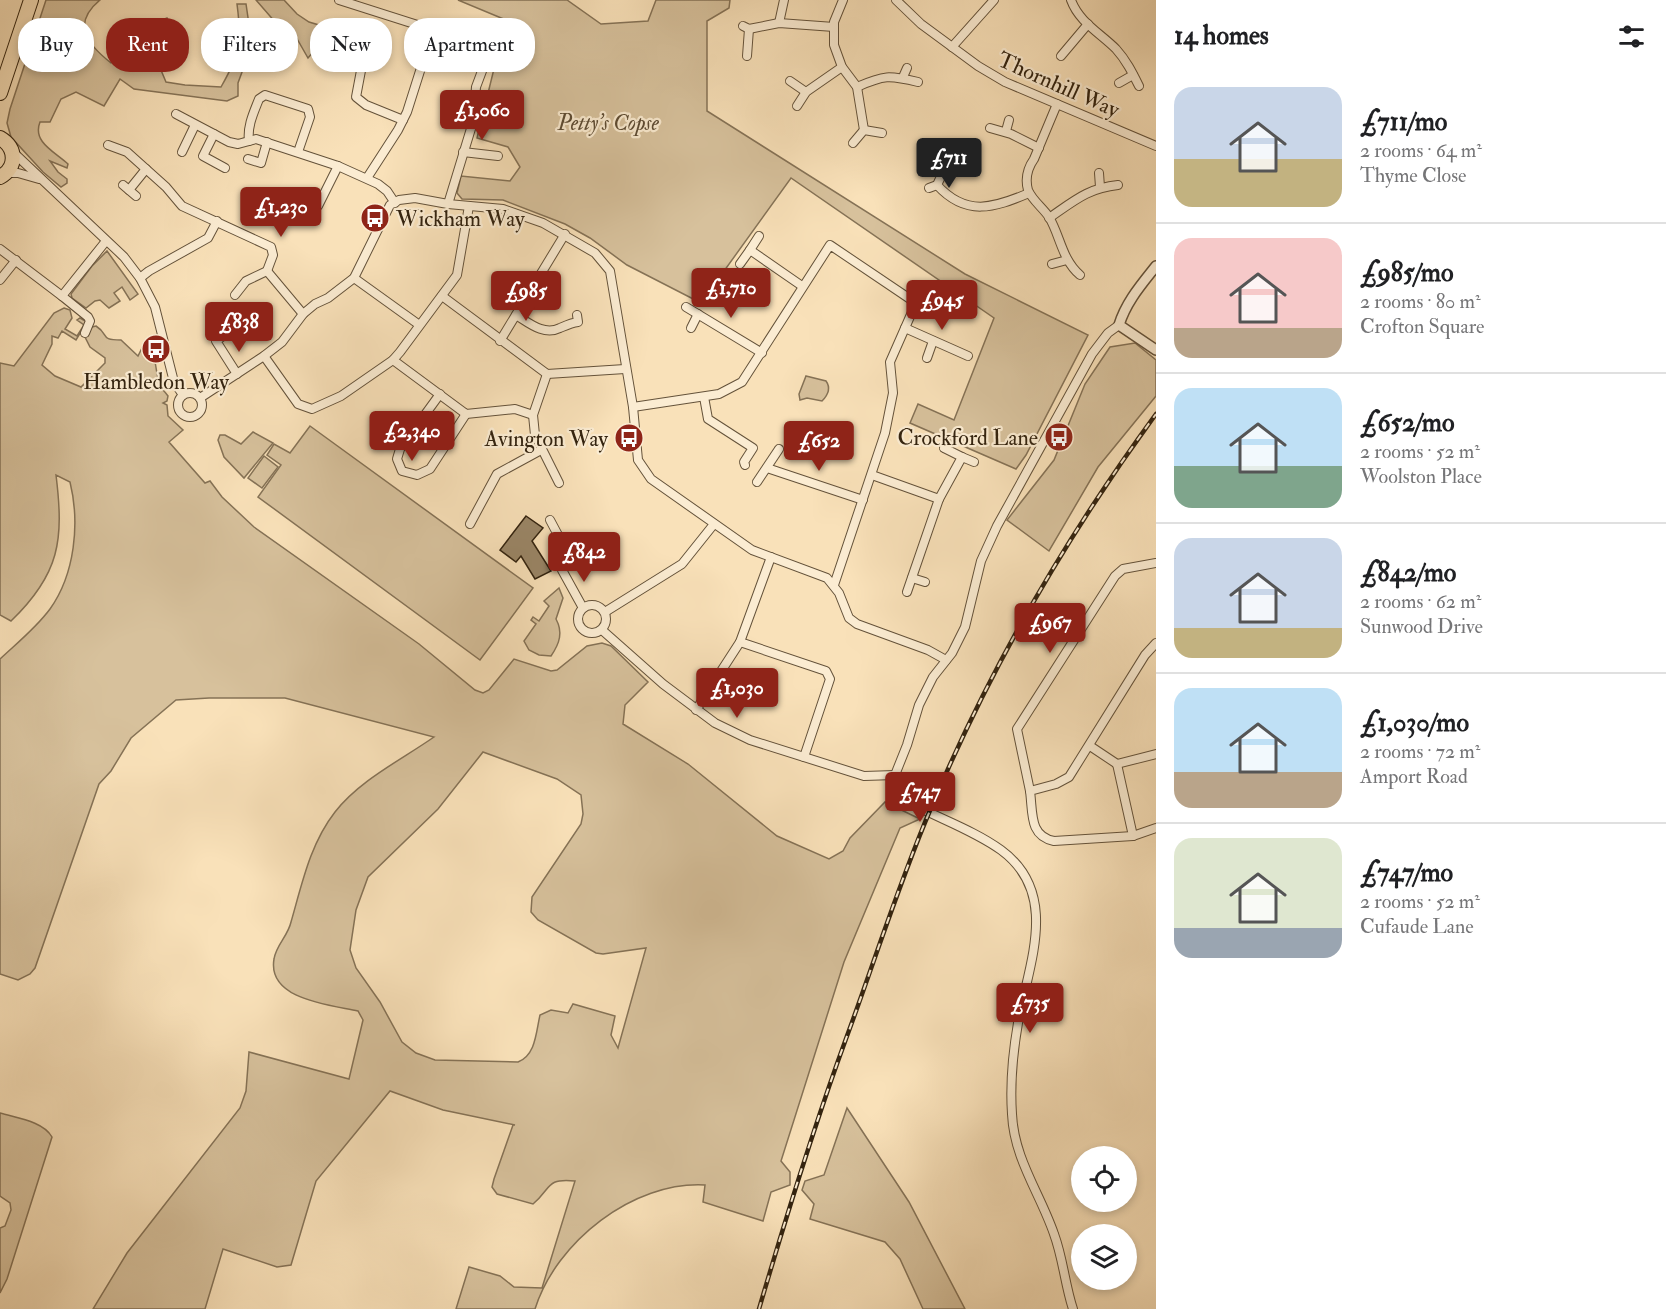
<!DOCTYPE html>
<html lang="en">
<head>
<meta charset="utf-8">
<style>
	body { margin:0; font-family:"IM FELL Double Pica",serif; background:#f6f6f6; color:#202124; height:100vh; display:flex; flex-direction:column; font-size:22px; white-space:nowrap }
	* { box-sizing:border-box; margin:0 }
	p { font-size:20px; color:#757577 }
	.icon { flex:none; width:33px; height:33px; fill:none; stroke:currentColor; stroke-width:2; stroke-linecap:round; stroke-linejoin:round }
	.map { position:relative; flex:1; overflow:hidden }
	.details { display:flex; flex-direction:column; background:#fff; width:510px }
	.details>* { flex:none }
	.top-card { position:absolute; left:18px; top:18px; width:570px; height:54px; display:flex; gap:12px }
	.tools { position:absolute; left:1071px; top:1146px; display:grid; gap:12px }
	.tools a { display:grid; place-items:center; width:66px; height:66px; border-radius:50%; background:#fff; box-shadow:0 3px 9px #0003; font-size:30px }
	.price { position:absolute; translate:-50% -51px; padding:0 14px; border-radius:6px; background:#8f2418; color:#fff; font-size:20px; line-height:39px; filter:drop-shadow(0 2px 3px #0008) }
	.price::after { content:''; position:absolute; left:50%; top:36px; width:18px; height:14px; margin-left:-9px; background:inherit; clip-path:polygon(0 0,100% 0,50% 100%) }
	.price.current { background:#222; color:#fff }
	ul { padding:0; list-style:none }
	li { display:flex; align-items:center; gap:18px; height:150px; padding:0 18px }
	li+li { border-top:2px solid #e0e0e0 }
	li span { display:grid; place-items:center; flex:none; width:168px; height:120px; border-radius:18px; color:#555 }
	li>.icon { margin-inline-start:auto }
	span .icon { width:72px; height:72px; fill:#fffc; stroke-width:1 }
	li b { font-size:26px }
	h2 { display:flex; justify-content:space-between; align-items:center; height:72px; padding:0 18px; font-size:26px }
	.chip { padding:0 21px; border-radius:24px; background:#fff; box-shadow:0 3px 9px #0003; font-size:21px; line-height:54px }
	.chip.current { background:#8f2418; color:#fff }
	main { display:flex; flex:1; min-height:0 }
	.map>svg:first-child { display:block }
	.green { fill:#d7c19c; stroke:#857256; stroke-width:1.5; fill-rule:evenodd }
	.building { fill:#9a8667; stroke:#33230f; stroke-width:1.5 }
	.lines { fill:none; stroke-linecap:round; stroke-linejoin:round }
	.minor-casing { stroke:#64523a; stroke-width:10 }
	.tertiary-casing { stroke:#64523a; stroke-width:12 }
	.trunk-casing { stroke:#33230f; stroke-width:16 }
	.minor { stroke:#fbecd2; stroke-width:8 }
	.tertiary { stroke:#fbecd2; stroke-width:9 }
	.trunk { stroke:#f9e1b9; stroke-width:14 }
	.rail-casing { stroke:#33230f; stroke-width:4.5 }
	.rail { stroke:#fbecd2; stroke-width:2; stroke-dasharray:7; stroke-linecap:butt }
	.labels { text-anchor:middle; stroke-width:4.5; stroke-linejoin:round; paint-order:stroke }
	.street-label { font-size:22px; fill:#33230f; stroke:#fbecd2 }
	.park-label { font-size:22px; font-style:italic; fill:#5c4a32; stroke:#fbecd2 }
	.poi-label { font-size:22px; fill:#33230f; stroke:#fbecd2; text-anchor:end }
</style>
</head>
<body>
<main>
<div class="map">
<svg width="1156" height="1309" viewBox="0 0 1156 1309">
	<rect width="100%" height="100%" fill="#f9e1b9"/>
	<filter id="stains"><feTurbulence type="fractalNoise" baseFrequency=".00333" numOctaves="4"/><feColorMatrix values="0 0 0 0 .2 0 0 0 0 .09 0 0 0 0 .02 0 0 0 .5 -.17"/></filter>
	<radialGradient id="worn" r=".72"><stop offset=".6" stop-color="#630" stop-opacity="0"/><stop offset="1" stop-color="#630" stop-opacity=".3"/></radialGradient>
	<g class="green">
		<path d="M46,0h54c-29,24 -13,44 11,63l17,-29 39,-16 5,10 -14,35 8,19 19,3 36,2c20,-35 21,-44 16,-83h9l6,41 -14,38v13l-11,5 -93,-12 -14,-10 -16,27 -28,-14 -15,7 -11,23h-10c-8,20 15,30 28,42l-1,4 -17,-7 8,11 9,7v4l-6,4 -18,-15 -32,-35 -4,-14 3,-14z"/>
		<path d="M256,0h28l13,14 12,8 20,6 32,23 -4,6 -17,-3 -19,-11 -13,15 -12,-21 -15,11 -9,-3 11,-14z"/>
		<path d="M458,0h109l34,24 47,-3 8,-21h74l-1,8 -22,13v90l258,163 123,61 -62,120 -10,14 -106,-46 8,-19 36,16 40,-102 -203,-140 -90,125 -74,-38 -37,-27 -25,-14 -62,-24 -41,-1 -5,-6 4,-17 49,5 10,-14 -12,-20 -31,-9 29,-118z"/>
		<path d="M107,251l31,43 -8,6 -8,-13 -8,6 6,8 -11,7 -9,-8 -5,1 -9,7 -14,-10 -1,-4 21,-28z"/>
		<path d="M64,308l6,2 2,8 -7,11 12,7 7,-11 -7,-5 3,-2 7,4 -11,18 -14,-9 -4,7 -6,-2v8l-10,21 13,11 26,11 24,-24v-5l-15,-11 -5,-10 7,-10 4,-1c14,9 3,14 25,14l17,16 7,-14 10,-2c-3,7 2,42 7,49 2,2 4,4 6,7l-1,5 -4,2 4,2 1,11 15,14 -14,12 36,41 5,-2 12,16 32,30 165,117 56,46 8,3 6,-3 25,-31 37,12 6,-1 30,-24 15,-3 9,3 37,36 -23,23 -2,19 65,40 89,72 52,23 14,-8 7,-13 35,-36 35,17 -20,9 -56,134 -63,199 9,11v13l-19,7 -8,29 -60,-19 2,-17c-72,-4 -149,57 -170,124h-79l13,-42 31,9 14,11 28,1 33,-107c-30,-3 -23,7 -42,23l-36,-10 -5,-7 2,-8 19,-54h2l-72,-15 -53,-19 -74,90 -25,84 -14,2 -54,-18 -18,60h-112l34,-56 113,-145 6,-17 3,-39 100,27 14,-59 -5,-9c-27,-6 -91,-11 -84,-52 2,-14 14,-23 17,-37 11,-38 19,-78 44,-110 25,-32 66,-52 99,-75l-149,-39h-76l-33,2 -45,38 -20,33 -12,13 -64,184 -5,6 -12,6 -18,-6v-315c17,-16 36,-31 50,-50 25,-35 30,-86 20,-127l-14,-7c8,65 4,99 -45,146l-11,-6v-252l14,3 40,-53zM483,752l74,27 24,16 2,19 -2,10 -49,73 -1,15 7,8 58,33 7,1 43,-6 -28,100 -7,-13 4,-19 -42,-12 -5,9 -17,-3 -11,5c-4,17 -4,40 -22,47l-83,-2 -19,-7 -14,-11 -22,-40 -24,-34 -6,-18 6,-40 12,-33 70,-68z"/>
		<path d="M1135,343l21,17v36l-58,71 -49,84 -42,-31 47,-60 31,-76 25,-37z"/>
		<path d="M806,376l20,5c5,7 2,14 -4,20l-15,-3 -7,2 -1,-6z"/>
		<path d="M310,426l223,162 -53,72 -222,-163 23,-32 -14,-10 7,-11 16,9z"/>
		<path d="M253,432l20,11 -29,35 -20,-21 -6,-17 2,-5h5l16,9z"/>
		<path d="M264,456l14,11 -16,21 -14,-10z"/>
		<path d="M559,588l4,10 -7,21c7,13 4,24 -5,37l-12,-1 -10,-5 -5,-9 12,-17 -5,-4 2,-3 6,4 10,-15 -5,-5z"/>
		<path d="M847,1108l62,94 56,107h-42l-23,-50 -15,-17 -75,-23 4,-15 -12,-14 3,-9 19,-6z"/>
		<path d="M0,1113c16,5 43,8 52,24l-45,142 -7,14v-65l5,-2 6,-16 -1,-7 -10,-7z"/>
	</g>
	<path class="building" d="M526,516l17,12 -11,13 19,30 -16,8 -14,-23 -5,6 -16,-12z"/>
	<g class="lines">
		<g class="minor-casing">
			<g id="minor">
				<path d="M339,0l135,43 12,6 -1,14 -9,24 -3,35 -25,82"/>
				<path d="M843,0l-9,22v23l8,22 15,20 7,43"/>
				<path d="M896,0l25,24 57,42 27,16 151,64"/>
				<path d="M1071,0c8,22 29,33 45,49 10,11 16,23 23,37"/>
				<path d="M779,23l5,-23"/>
				<path d="M743,26l6,3 30,-6 55,4"/>
				<path d="M952,47l42,-47"/>
				<path d="M747,56l2,-27"/>
				<path d="M1061,56l27,-32"/>
				<path d="M363,60l-7,37 10,8 37,15"/>
				<path d="M903,77l4,-9"/>
				<path d="M790,81l16,11"/>
				<path d="M1119,83l14,-8"/>
				<path d="M857,87c27,-12 32,-12 61,-5"/>
				<path d="M1057,104l-23,55c-7,10 -9,20 -6,31 4,10 15,18 21,27 11,18 13,43 31,58"/>
				<path d="M797,106l9,-14 36,-25"/>
				<path d="M176,114l53,28 9,2 18,-5 82,27 40,18 9,7 8,12"/>
				<path d="M990,128l21,6 28,14"/>
				<path d="M1006,131l3,-11"/>
				<path d="M214,134l-11,22 22,12"/>
				<path d="M249,141c-2,-15 5,-29 10,-42l6,-4 43,14 2,8 -12,35"/>
				<path d="M853,143l11,-13 18,3"/>
				<path d="M108,145l19,7 39,35 16,19 89,41 2,8 -6,16 -21,10 -11,14"/>
				<path d="M182,152l13,-27"/>
				<path d="M463,152l35,4"/>
				<path d="M14,153l110,104 16,21 15,29 19,75 9,13"/>
				<path d="M248,159l13,4 6,-21"/>
				<path d="M7,173h11l21,6"/>
				<path d="M1099,173l1,14"/>
				<path d="M367,178l31,-48 9,-18 26,-82"/>
				<path d="M123,185l13,11"/>
				<path d="M937,185c29,32 57,23 92,8"/>
				<path d="M929,188l8,-3 9,-19"/>
				<path d="M129,190l17,-21"/>
				<path d="M318,206l20,-40"/>
				<path d="M1049,218c25,-17 39,-30 69,-33"/>
				<path d="M0,249l62,47"/>
				<path d="M750,250l9,-14"/>
				<path d="M740,264l10,-14 52,36"/>
				<path d="M1052,264l15,-4"/>
				<path d="M267,271l36,43"/>
				<path d="M140,278l9,-7 59,-33 9,-17"/>
				<path d="M354,278l64,46"/>
				<path d="M0,280l16,-20"/>
				<path d="M442,296l105,78 78,-5"/>
				<path d="M686,307l76,46"/>
				<path d="M516,315c13,8 28,21 44,13 7,-3 11,-5 18,-6l-1,-7"/>
				<path d="M691,328l7,-14"/>
				<path d="M905,328l63,28"/>
				<path d="M232,330l-16,11 21,33"/>
				<path d="M85,333l5,-12 -2,-4 -26,-21 44,-55"/>
				<path d="M500,341l65,-107"/>
				<path d="M264,356l34,48 14,5 29,-13 52,-36 7,-8 57,-77 12,-69"/>
				<path d="M927,358l6,-17"/>
				<path d="M393,360l73,54 49,-5 18,6"/>
				<path d="M547,374l-14,41 2,20 24,48"/>
				<circle cx="190" cy="405" r="12"/>
				<path d="M440,394l-40,55 -3,10 5,12 15,4 13,-6 36,-55"/>
				<path d="M704,397l4,22 45,29 -9,14 1,3"/>
				<path d="M200,398l64,-42 18,-14 21,-28 12,-10 13,-6 26,-20 36,-73 9,-5 16,-2 33,6 55,5 40,14 52,30 15,18 23,136 5,53 13,19 101,71 75,28 12,15 10,25 8,6 71,26 18,10"/>
				<path d="M633,407l86,-13 23,-12 88,-137 86,58 -26,59 3,31 -8,40 -51,152"/>
				<path d="M944,448l18,9"/>
				<path d="M767,468l96,32"/>
				<path d="M872,475l67,24 -32,93"/>
				<path d="M757,482l22,-33"/>
				<path d="M939,499l23,-42 12,5"/>
				<path d="M550,520l8,15 4,35 21,38"/>
				<path d="M470,524l27,-50 44,-24"/>
				<path d="M912,578l13,4"/>
				<circle cx="592" cy="619" r="14"/>
				<path d="M605,612l77,-48 32,-40"/>
				<path d="M602,630l61,54 52,39 35,17 114,36 31,-1"/>
				<path d="M740,642l86,29 4,8 -26,78"/>
				<path d="M1156,643l-11,12 -76,122 -13,7 -26,7c3,22 -1,45 24,50l79,-5 23,-8"/>
				<path d="M696,710l44,-68 31,-85"/>
				<path d="M1090,746l27,18"/>
				<path d="M1117,764l16,72"/>
				<path d="M1117,764l39,-10"/>
				<path d="M1030,791l-13,-62 98,-153 8,-7 33,-6"/>
				<path d="M1073,1309c-8,-24 -10,-51 -19,-75 -14,-41 -40,-75 -42,-120 -2,-29 1,-62 6,-91 10,-58 43,-129 -17,-173 -25,-18 -55,-29 -81,-42l-21,-18 -4,-15 12,-30 12,-40 14,-28 19,-24 13,-26 16,-66 16,-35 95,-172 16,-21 11,-8"/>
			</g>
		</g>
		<g class="tertiary-casing">
			<path id="tertiary" d="M1156,266c-15,19 -30,36 -37,59l37,25"/>
		</g>
		<g class="trunk-casing">
			<g id="trunk">
				<path d="M0,93l31,-93"/>
				<path d="M0,138c17,10 17,30 0,39"/>
			</g>
		</g>
		<use href="#minor" class="minor"/>
		<use href="#tertiary" class="tertiary"/>
		<use href="#trunk" class="trunk"/>
		<g class="rail-casing">
			<path id="rail" d="M759,1309c27,-92 55,-183 88,-273 28,-76 52,-153 84,-228 59,-140 135,-271 225,-394"/>
		</g>
		<use href="#rail" class="rail"/>
	</g>
	<defs>
		<g id="bus-disc" transform="scale(1.5)"><circle r="9.5" fill="#8f2418" stroke="#fbecd2"/><path d="M-5-6H5V4H4V6H2V4H-2V6H-4V4H-5ZM-3.5-4V0h7V-4ZM-3.5 1.2v1.5H-2V1.2ZM2 1.2v1.5H3.5V1.2Z" fill="#fff"/></g>
	</defs>
	<g fill-rule="evenodd">
		<use href="#bus-disc" x="375" y="218"/>
		<use href="#bus-disc" x="156" y="349"/>
		<use href="#bus-disc" x="1059" y="437"/>
		<use href="#bus-disc" x="629" y="438"/>
	</g>
	<g class="labels">
		<g class="street-label">
			<text transform="translate(1059 84) rotate(24)" y="8">Thornhill Way</text>
		</g>
		<g class="park-label">
			<text x="608" y="130">Petty's Copse</text>
		</g>
		<g class="poi-label">
			<text x="396" y="226" text-anchor="start">Wickham Way</text>
			<text x="156" y="389" text-anchor="middle">Hambledon Way</text>
			<text x="1038" y="445">Crockford Lane</text>
			<text x="608" y="446">Avington Way</text>
		</g>
	</g>
	<rect width="100%" height="100%" filter="url(#stains)"/>
	<rect width="100%" height="100%" fill="url(#worn)"/>
</svg>
<div class="tools">
<a><svg class="icon" aria-label="locate" viewBox="0 0 24 24"><circle cx="12" cy="12" r="6"/><path d="M12 2v4M12 18v4M2 12h4M18 12h4"/></svg></a>
<a><svg class="icon" aria-label="layers" viewBox="0 0 24 24"><path d="M12 4l9 5-9 5-9-5zM3 14l9 5 9-5"/></svg></a>
</div>
<b class="price" style="left:482px;top:141px">£1,060</b>
<b class="price current" style="left:949px;top:189px">£711</b>
<b class="price" style="left:281px;top:238px">£1,230</b>
<b class="price" style="left:731px;top:319px">£1,710</b>
<b class="price" style="left:526px;top:322px">£985</b>
<b class="price" style="left:942px;top:331px">£945</b>
<b class="price" style="left:239px;top:353px">£838</b>
<b class="price" style="left:412px;top:462px">£2,340</b>
<b class="price" style="left:819px;top:472px">£652</b>
<b class="price" style="left:584px;top:583px">£842</b>
<b class="price" style="left:1050px;top:654px">£967</b>
<b class="price" style="left:737px;top:719px">£1,030</b>
<b class="price" style="left:920px;top:823px">£747</b>
<b class="price" style="left:1030px;top:1034px">£735</b>
<div class="top-card">
<a class="chip">Buy</a>
<a class="chip current">Rent</a>
<a class="chip">Filters</a>
<a class="chip">New</a>
<a class="chip">Apartment</a>
</div>
</div>
<section class="details">
<h2>14 homes<svg class="icon" aria-label="filters" viewBox="0 0 24 24"><path d="M4 7h16M4 17h16"/><circle cx="9" cy="7" r="2"/><circle cx="15" cy="17" r="2"/></svg></h2>
<ul>
<li><span style="background:linear-gradient(#c9d6e8 60%,#c2b280 0)"><svg class="icon" aria-label="home" viewBox="0 0 24 24"><path d="M3 11l9-7 9 7M6 9v11h12V9"/></svg></span><div><b>£711/mo</b><p>2 rooms · 64 m²</p><p>Thyme Close</p></div></li>
<li><span style="background:linear-gradient(#f6c9c9 75%,#b9a48a 0)"><svg class="icon" aria-label="home" viewBox="0 0 24 24"><path d="M3 11l9-7 9 7M6 9v11h12V9"/></svg></span><div><b>£985/mo</b><p>2 rooms · 80 m²</p><p>Crofton Square</p></div></li>
<li><span style="background:linear-gradient(#bfe0f5 65%,#7fa58c 0)"><svg class="icon" aria-label="home" viewBox="0 0 24 24"><path d="M3 11l9-7 9 7M6 9v11h12V9"/></svg></span><div><b>£652/mo</b><p>2 rooms · 52 m²</p><p>Woolston Place</p></div></li>
<li><span style="background:linear-gradient(#c9d6e8 75%,#c2b280 0)"><svg class="icon" aria-label="home" viewBox="0 0 24 24"><path d="M3 11l9-7 9 7M6 9v11h12V9"/></svg></span><div><b>£842/mo</b><p>2 rooms · 62 m²</p><p>Sunwood Drive</p></div></li>
<li><span style="background:linear-gradient(#bfe0f5 70%,#b9a48a 0)"><svg class="icon" aria-label="home" viewBox="0 0 24 24"><path d="M3 11l9-7 9 7M6 9v11h12V9"/></svg></span><div><b>£1,030/mo</b><p>2 rooms · 72 m²</p><p>Amport Road</p></div></li>
<li><span style="background:linear-gradient(#dfe7d0 75%,#9aa5b1 0)"><svg class="icon" aria-label="home" viewBox="0 0 24 24"><path d="M3 11l9-7 9 7M6 9v11h12V9"/></svg></span><div><b>£747/mo</b><p>2 rooms · 52 m²</p><p>Cufaude Lane</p></div></li>
</ul>
</section>
</main>
</body>
</html>
